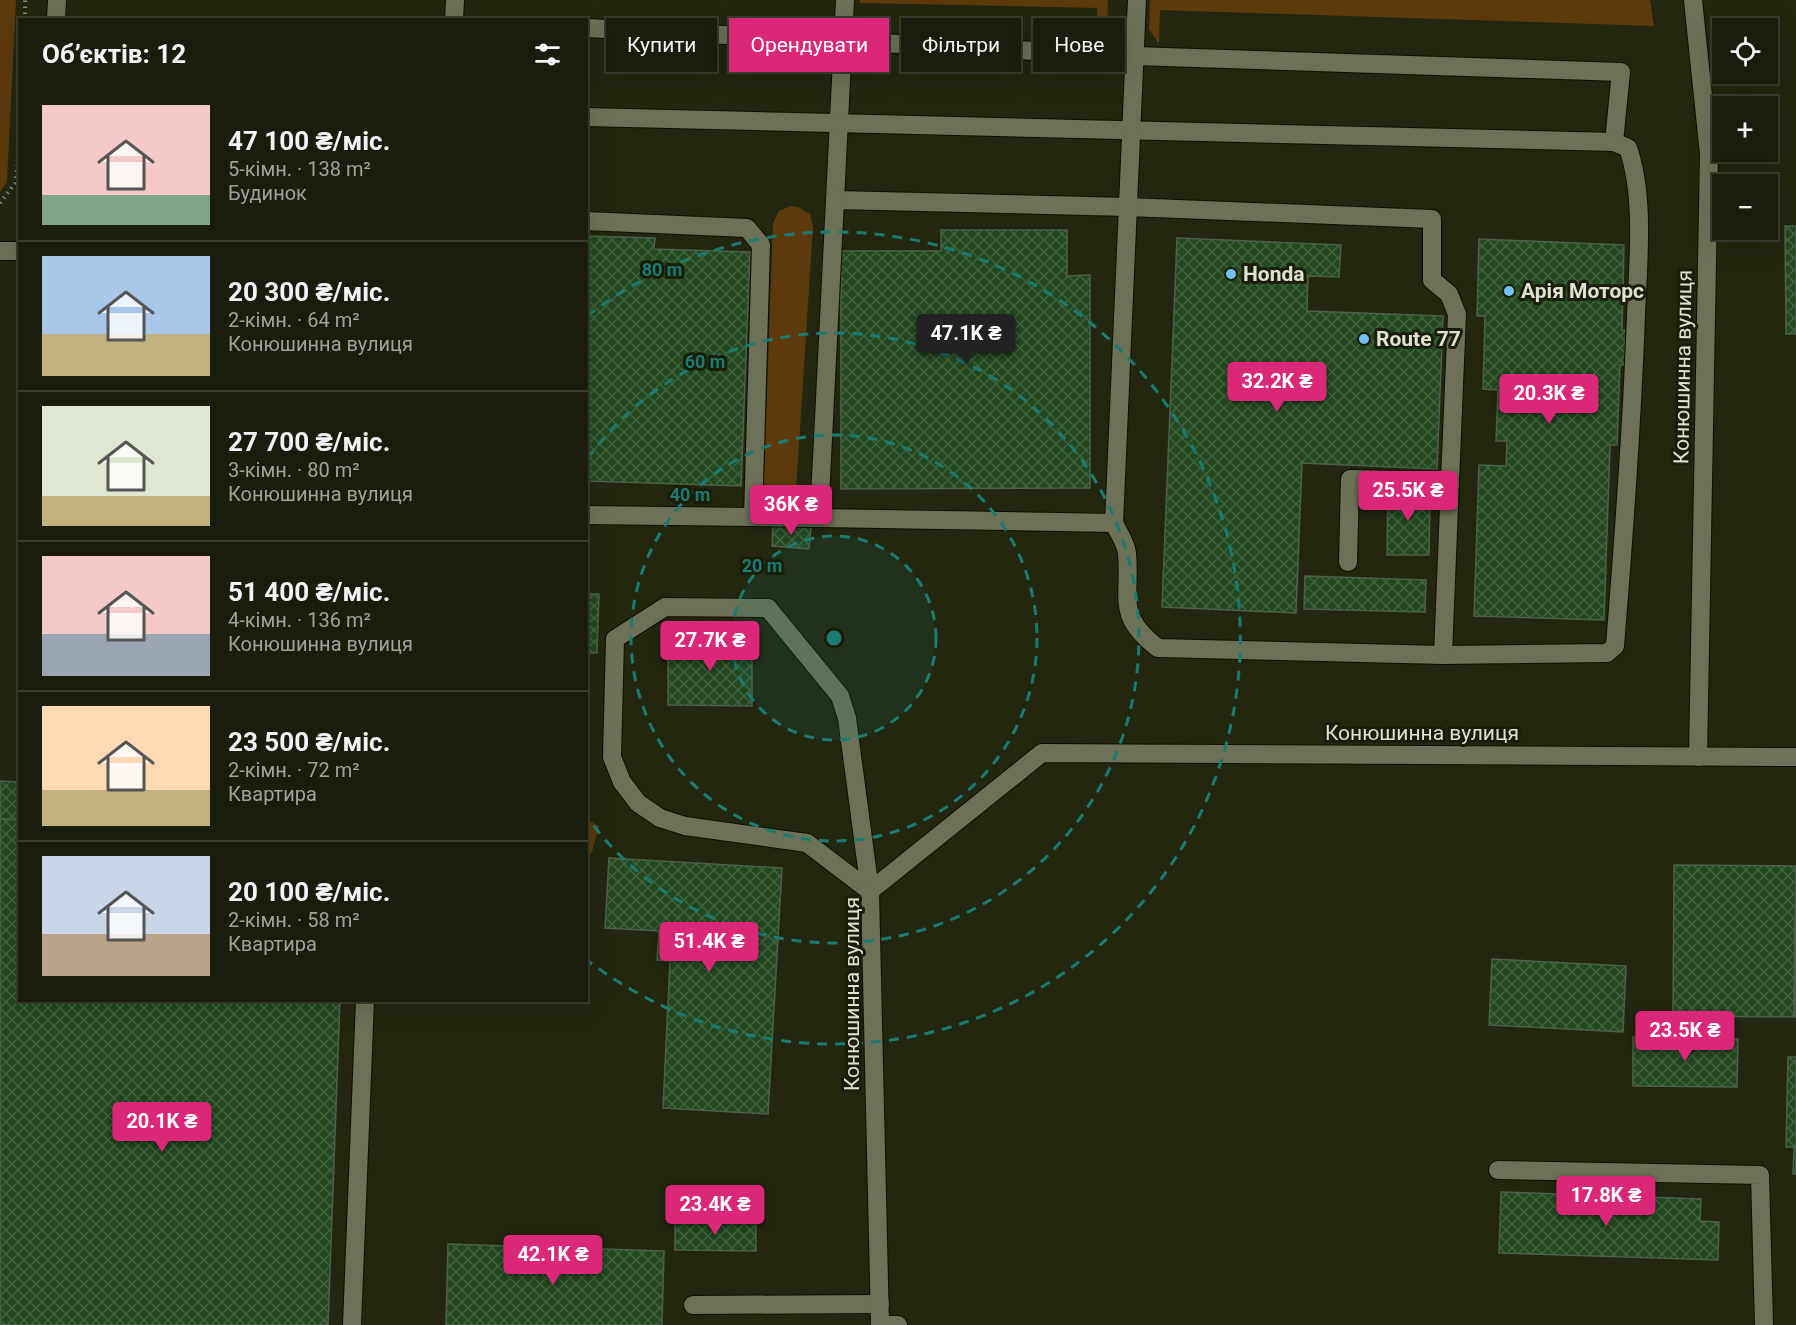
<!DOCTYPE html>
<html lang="uk">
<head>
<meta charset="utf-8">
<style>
	body { margin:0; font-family:Roboto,sans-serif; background:#232615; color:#f1f3f6; height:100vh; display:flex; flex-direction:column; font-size:22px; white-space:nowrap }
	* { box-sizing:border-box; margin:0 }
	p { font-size:20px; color:#9fa29d }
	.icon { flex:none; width:33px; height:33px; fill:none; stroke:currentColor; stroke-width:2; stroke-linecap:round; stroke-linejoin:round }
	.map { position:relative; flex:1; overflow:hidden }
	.drawer { position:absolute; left:18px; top:18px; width:570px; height:984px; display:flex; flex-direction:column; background:#1a1d0c; border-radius:0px; box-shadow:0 6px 24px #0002,0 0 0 2px #383b2d }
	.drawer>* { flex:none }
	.banner { position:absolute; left:606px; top:18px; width:570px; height:54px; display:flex; gap:12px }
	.tools { position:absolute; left:1712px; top:18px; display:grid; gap:12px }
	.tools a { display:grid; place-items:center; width:66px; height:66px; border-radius:0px; background:#1a1d0c; box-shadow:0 6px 24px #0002,0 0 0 2px #383b2d; font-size:30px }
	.price { position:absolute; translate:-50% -51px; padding:0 14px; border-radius:6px; background:#db2777; color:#fff; font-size:20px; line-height:39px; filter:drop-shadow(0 2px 3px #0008) }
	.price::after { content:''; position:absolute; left:50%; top:36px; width:18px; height:14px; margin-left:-9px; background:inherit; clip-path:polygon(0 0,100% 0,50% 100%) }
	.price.active { background:#222; color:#fff }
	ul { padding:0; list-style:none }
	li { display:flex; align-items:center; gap:18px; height:150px; padding:0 24px }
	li+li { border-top:2px solid #383b2d }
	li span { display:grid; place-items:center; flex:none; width:168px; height:120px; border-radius:0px; color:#555 }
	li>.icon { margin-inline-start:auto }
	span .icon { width:72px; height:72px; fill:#fffc; stroke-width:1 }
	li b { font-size:26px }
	h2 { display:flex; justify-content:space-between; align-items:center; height:72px; padding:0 24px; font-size:26px }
	.tag { padding:0 21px; border-radius:0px; background:#1a1d0c; box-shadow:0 6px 24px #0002,0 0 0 2px #383b2d; font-size:21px; line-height:54px }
	.tag.active { background:#db2777; color:#fff }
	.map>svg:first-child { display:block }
	.grass { fill:#5c3a0b }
	.forest { fill:url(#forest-firs) }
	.building { fill:url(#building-cross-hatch); stroke:#4d5f4b; stroke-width:1.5 }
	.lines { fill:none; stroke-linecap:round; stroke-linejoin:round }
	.lane-casing { stroke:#0c1000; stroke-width:20 }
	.street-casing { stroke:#0c1000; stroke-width:20 }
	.path { stroke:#878a78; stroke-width:4; stroke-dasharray:1.5 4.5; stroke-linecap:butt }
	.lane { stroke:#6c7157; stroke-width:18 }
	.street { stroke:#6c7157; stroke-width:18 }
	.ring { fill:none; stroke:#197b73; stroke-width:3; stroke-dasharray:10 8 }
	.poi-dot { fill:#72c1f5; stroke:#1a1e07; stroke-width:2 }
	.labels { text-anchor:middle; stroke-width:6; stroke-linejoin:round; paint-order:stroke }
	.poi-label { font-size:21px; font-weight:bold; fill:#dee1d3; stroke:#1a1e07; text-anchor:start }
	.street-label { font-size:21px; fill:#dee1d3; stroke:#1a1e07 }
	.centre { fill:#197b73; stroke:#1a1e07; stroke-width:3 }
	.ring-label { font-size:18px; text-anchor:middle; font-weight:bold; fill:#197b73; stroke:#1a1e07; stroke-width:6; stroke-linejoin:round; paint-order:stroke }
</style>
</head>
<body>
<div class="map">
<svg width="1796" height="1325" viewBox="0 0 1796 1325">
	<defs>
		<pattern id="forest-firs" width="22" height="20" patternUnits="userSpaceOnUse" patternTransform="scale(1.5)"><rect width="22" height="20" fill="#5c3a0b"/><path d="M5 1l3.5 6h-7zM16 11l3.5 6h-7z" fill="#73562e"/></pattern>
		<pattern id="building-cross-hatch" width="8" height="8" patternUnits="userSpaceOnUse" patternTransform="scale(1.5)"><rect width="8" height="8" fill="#22481f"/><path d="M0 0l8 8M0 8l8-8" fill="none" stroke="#42623f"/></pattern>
	</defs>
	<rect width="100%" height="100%" fill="#232710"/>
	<g class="grass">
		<path d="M0,0h16l-9,182 -7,10z"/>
		<path d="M860,0h248l-1,30 -10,7v-29l-237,-5z"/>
		<path d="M1150,0h500l4,26 -494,-16 -1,34 -10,-15z"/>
		<path d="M791,206l7,1 12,7 3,13 -18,278h-32l10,-282 6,-12z"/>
	</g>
	<path class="forest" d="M587,820l12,6 -7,26 -5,5z"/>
	<g class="building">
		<path d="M1785,226h11v108h-10z"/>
		<path d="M941,230h126v46l23,-1v213l-249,1v-238h100z"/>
		<path d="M586,236l69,2 -1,11 96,3 -9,234 -155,-5z"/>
		<path d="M1177,238l164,7 -2,32 -31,-1 -1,35 136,5 -6,153 -135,-6 -6,150 -134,-6z"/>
		<path d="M1479,239l145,6 -2,85 7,1 -1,34h-8l-3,80h-7l-6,175 -130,-4 5,-151 27,1 1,-25h-11l2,-51 -15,-1 2,-73h-8z"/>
		<path d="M1388,489l42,1 -1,65h-42z"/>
		<path d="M773,524l38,3 -2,22 -37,-3z"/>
		<path d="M1305,576l121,4 -1,32 -121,-3z"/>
		<path d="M586,594h13l-2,59h-11z"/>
		<path d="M668,637l84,1v68l-84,-1z"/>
		<path d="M0,781l20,1v38l-20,-1z"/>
		<path d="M0,819l20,1v180h320l-12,325h-328z"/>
		<path d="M609,858l173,10 -14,246 -105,-6 7,-147 -13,-1 2,-29 -54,-3z"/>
		<path d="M1674,865l122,1 -2,151 -121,-1z"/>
		<path d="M1795,924h1v93h-2z"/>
		<path d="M1492,959l134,7 -3,66 -134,-7z"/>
		<path d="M1633,1037l105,2 -1,48 -104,-1z"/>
		<path d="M1788,1057h8v90h-10z"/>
		<path d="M1794,1147h2v27h-3z"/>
		<path d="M1501,1192l200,7 -1,22 19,1 -1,38 -219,-7z"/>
		<path d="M675,1221l81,1v29l-81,-1z"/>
		<path d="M448,1244l216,7 -2,74h-216z"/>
	</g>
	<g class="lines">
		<g class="lane-casing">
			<g id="lane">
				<path d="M845,0l-10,200 293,7 304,12v61l17,14 8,20 -7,167 -100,-2 -2,83"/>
				<path d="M56,20l1,-20"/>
				<path d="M454,20l1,-20"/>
				<path d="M586,28l548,28 487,16 -7,70"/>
				<path d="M586,117l1028,25 14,6c17,48 10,115 8,167 -4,110 -12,220 -21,331l-8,7 -164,2 -285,-7c-43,-33 -27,-49 -31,-95 -1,-10 -9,-21 -13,-30"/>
				<path d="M835,200l-16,318 295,5 23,-523"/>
				<path d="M586,221l161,7 14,17 -8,272 -167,-2"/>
				<path d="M0,251h20"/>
				<path d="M753,517l66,1"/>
				<path d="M665,607l103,1 72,88 7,22 23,173 -63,-48 -122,-17 -25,-8 -22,-15 -16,-21 -10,-25 3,-118z"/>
				<path d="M1443,655l7,-174"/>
				<path d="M1498,1170l262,5 4,150"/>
				<path d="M693,1305l187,-1"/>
				<path d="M352,1325l13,-325"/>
				<path d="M880,1325h18"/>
			</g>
		</g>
		<g class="street-casing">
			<g id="street">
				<path d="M1693,0l16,154 -11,603"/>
				<path d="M880,1325l-10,-434 172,-138 754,4"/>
			</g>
		</g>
		<g class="path">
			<path d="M25,20v-20"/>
			<path d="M0,203l15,-20 5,-34"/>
		</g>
		<use href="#lane" class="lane"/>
		<use href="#street" class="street"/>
	</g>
	<circle cx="834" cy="638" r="102" fill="#197b73" fill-opacity=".12"/>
	<g class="ring">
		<circle cx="834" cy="638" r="102"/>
		<circle cx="834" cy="638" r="203"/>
		<path d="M587 459A305 305 0 1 1 587 817"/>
		<path d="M587 316A406 406 0 1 1 587 960"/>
	</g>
	<g class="poi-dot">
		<circle cx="1231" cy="274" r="6"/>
		<circle cx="1509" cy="291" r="6"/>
		<circle cx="1364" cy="339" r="6"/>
	</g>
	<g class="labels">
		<g class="poi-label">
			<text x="1243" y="281">Honda</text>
			<text x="1521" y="298">Арія Моторс</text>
			<text x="1376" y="346">Route 77</text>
		</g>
		<g class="street-label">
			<text transform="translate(1683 367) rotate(-89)" y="7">Конюшинна вулиця</text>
			<text x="1422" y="740">Конюшинна вулиця</text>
			<text transform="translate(852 994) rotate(-90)" y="7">Конюшинна вулиця</text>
		</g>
	</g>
	<circle cx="834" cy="638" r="9" class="centre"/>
	<g class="ring-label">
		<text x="662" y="276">80 m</text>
		<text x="705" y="368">60 m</text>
		<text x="690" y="501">40 m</text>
		<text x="762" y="572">20 m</text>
	</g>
</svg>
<div class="tools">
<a><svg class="icon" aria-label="locate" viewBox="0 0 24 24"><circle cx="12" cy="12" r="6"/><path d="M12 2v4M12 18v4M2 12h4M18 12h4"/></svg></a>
<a>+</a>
<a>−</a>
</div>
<b class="price active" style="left:966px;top:365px">47.1K ₴</b>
<b class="price" style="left:1277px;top:413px">32.2K ₴</b>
<b class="price" style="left:1549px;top:425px">20.3K ₴</b>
<b class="price" style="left:1408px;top:522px">25.5K ₴</b>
<b class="price" style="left:791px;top:536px">36K ₴</b>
<b class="price" style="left:710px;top:672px">27.7K ₴</b>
<b class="price" style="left:709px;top:973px">51.4K ₴</b>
<b class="price" style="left:1685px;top:1062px">23.5K ₴</b>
<b class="price" style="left:162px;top:1153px">20.1K ₴</b>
<b class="price" style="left:1606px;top:1227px">17.8K ₴</b>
<b class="price" style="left:715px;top:1236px">23.4K ₴</b>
<b class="price" style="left:553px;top:1286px">42.1K ₴</b>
<div class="banner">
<a class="tag">Купити</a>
<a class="tag active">Орендувати</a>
<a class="tag">Фільтри</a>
<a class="tag">Нове</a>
</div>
<section class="drawer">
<h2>Об’єктів: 12<svg class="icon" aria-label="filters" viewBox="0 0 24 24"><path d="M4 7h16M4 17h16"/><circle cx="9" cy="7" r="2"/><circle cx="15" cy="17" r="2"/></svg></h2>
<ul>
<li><span style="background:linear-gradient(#f6c9c9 75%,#7fa58c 0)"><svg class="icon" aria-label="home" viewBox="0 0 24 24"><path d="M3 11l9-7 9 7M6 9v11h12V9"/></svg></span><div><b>47 100 ₴/міс.</b><p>5-кімн. · 138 m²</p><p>Будинок</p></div></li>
<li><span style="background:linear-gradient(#a9c7e8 65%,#c2b280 0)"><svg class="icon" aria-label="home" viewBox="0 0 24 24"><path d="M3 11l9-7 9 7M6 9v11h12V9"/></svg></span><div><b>20 300 ₴/міс.</b><p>2-кімн. · 64 m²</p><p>Конюшинна вулиця</p></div></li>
<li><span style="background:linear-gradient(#dfe7d0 75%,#c2b280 0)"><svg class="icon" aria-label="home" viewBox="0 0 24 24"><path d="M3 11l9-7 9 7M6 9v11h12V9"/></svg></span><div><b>27 700 ₴/міс.</b><p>3-кімн. · 80 m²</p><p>Конюшинна вулиця</p></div></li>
<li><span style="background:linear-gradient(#f6c9c9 65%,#9aa5b1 0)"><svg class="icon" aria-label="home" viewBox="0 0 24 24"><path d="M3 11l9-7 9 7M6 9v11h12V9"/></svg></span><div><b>51 400 ₴/міс.</b><p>4-кімн. · 136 m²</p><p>Конюшинна вулиця</p></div></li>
<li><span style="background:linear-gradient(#ffd9b3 70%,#c2b280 0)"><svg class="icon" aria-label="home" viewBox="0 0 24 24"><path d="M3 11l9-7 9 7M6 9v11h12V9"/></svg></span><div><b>23 500 ₴/міс.</b><p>2-кімн. · 72 m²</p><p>Квартира</p></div></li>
<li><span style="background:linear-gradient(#c9d6e8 65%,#b9a48a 0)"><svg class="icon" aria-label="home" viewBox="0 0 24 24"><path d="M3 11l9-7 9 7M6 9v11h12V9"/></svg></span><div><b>20 100 ₴/міс.</b><p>2-кімн. · 58 m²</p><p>Квартира</p></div></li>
</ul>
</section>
</div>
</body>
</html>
